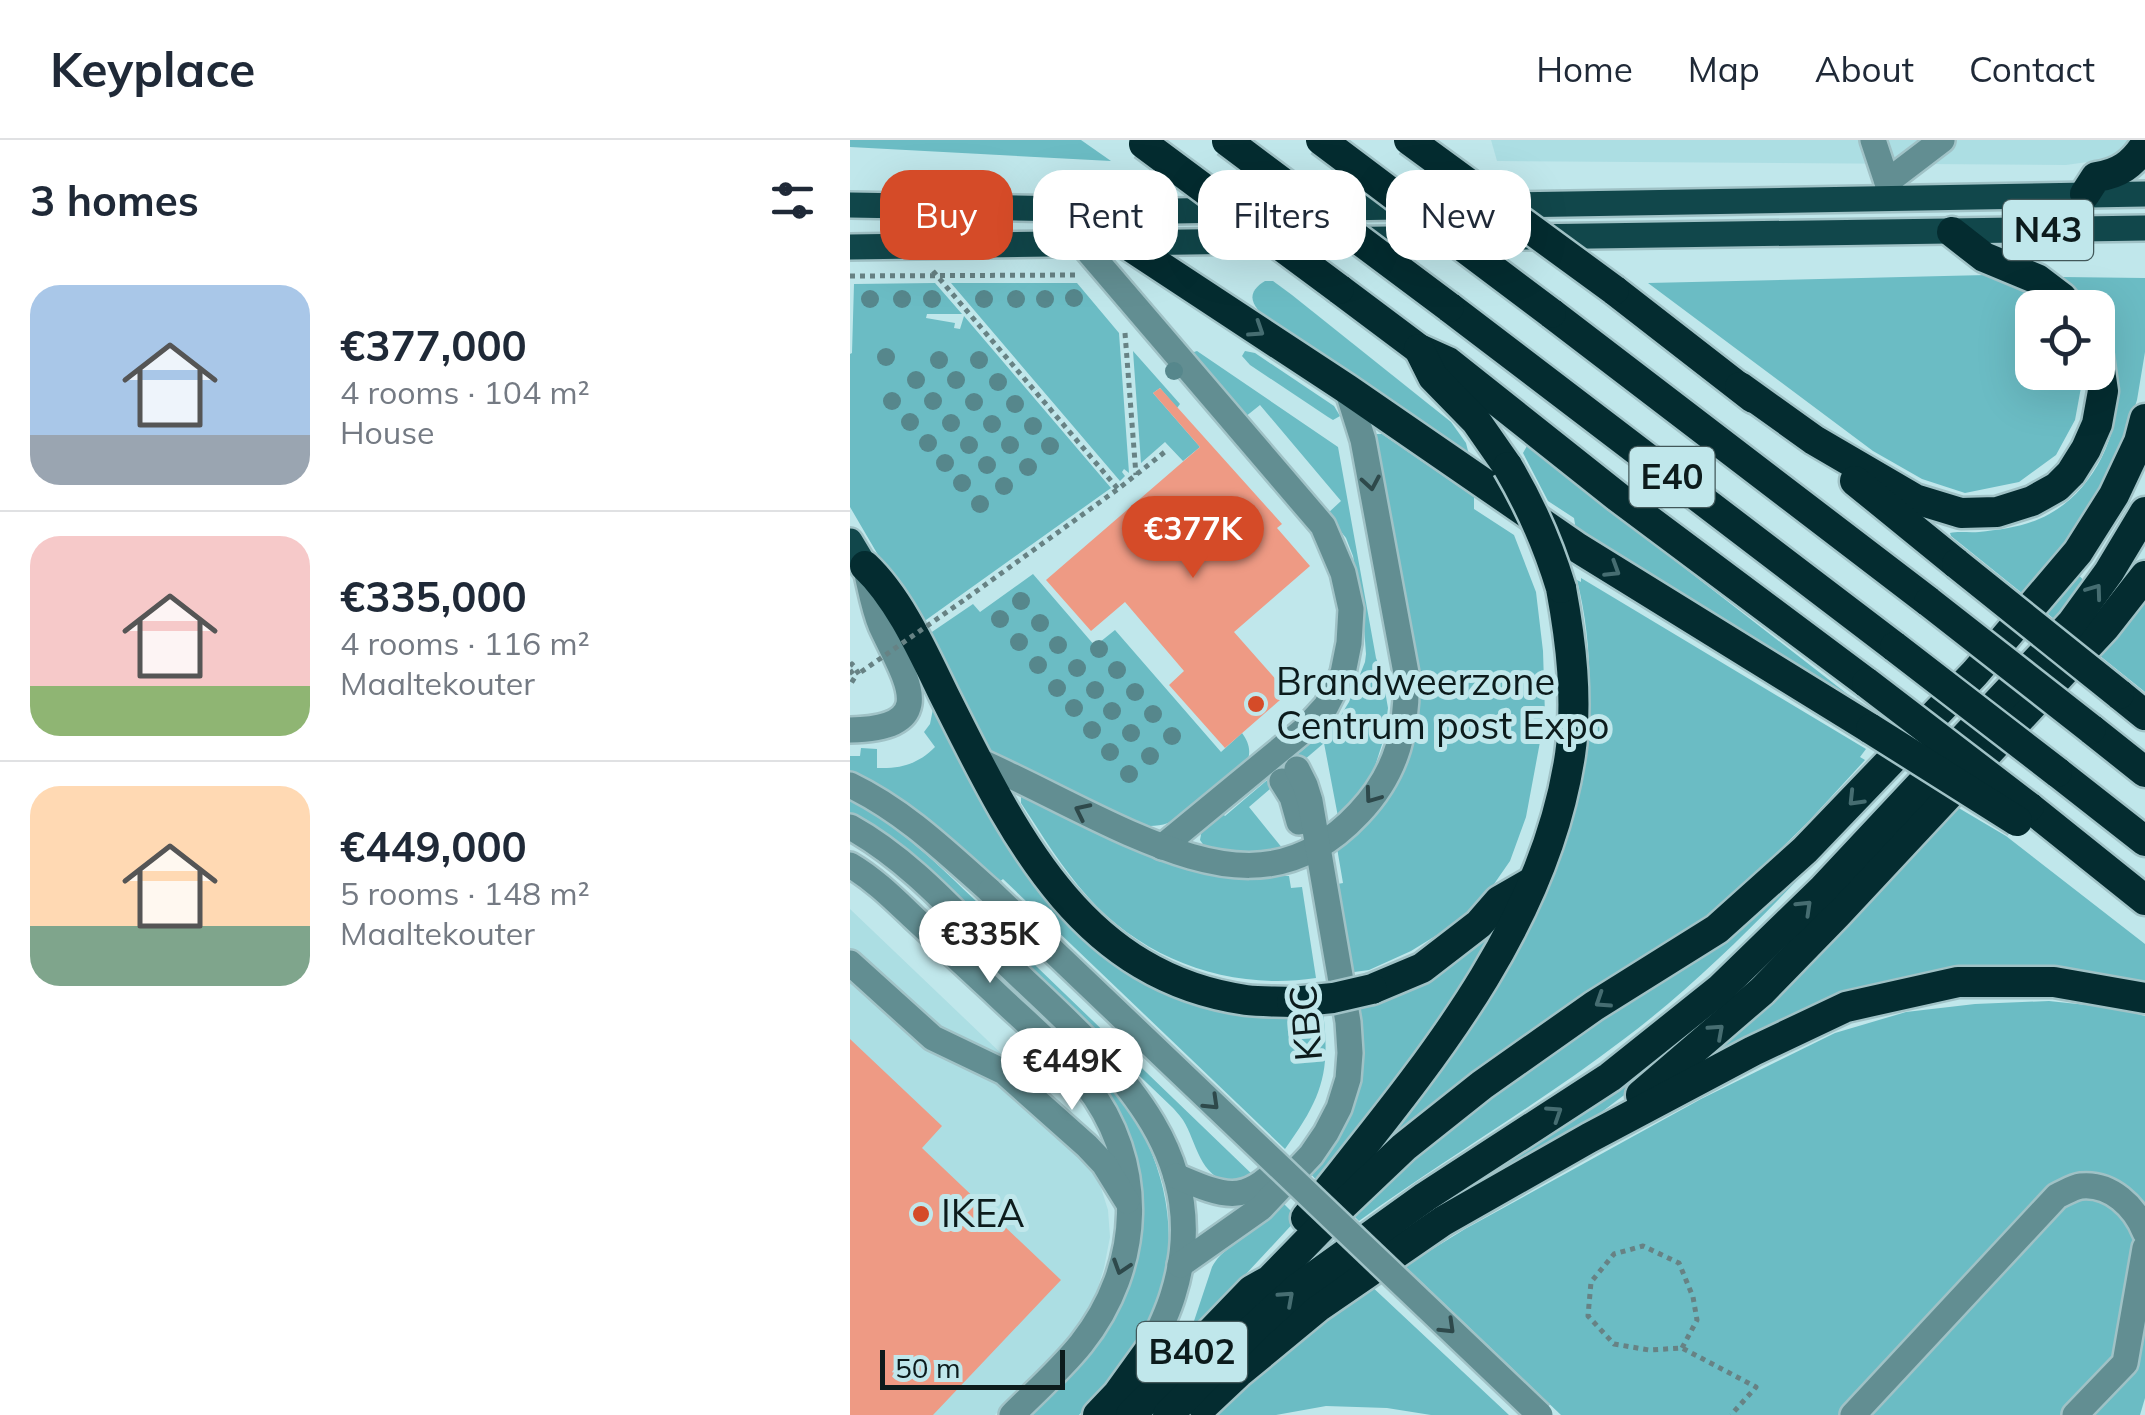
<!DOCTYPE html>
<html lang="en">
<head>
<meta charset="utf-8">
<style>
	body { margin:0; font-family:Mulish,sans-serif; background:#f2f2f3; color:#1f2937; height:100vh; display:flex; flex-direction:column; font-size:38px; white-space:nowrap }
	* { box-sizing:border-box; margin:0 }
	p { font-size:32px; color:#747a83 }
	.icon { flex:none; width:55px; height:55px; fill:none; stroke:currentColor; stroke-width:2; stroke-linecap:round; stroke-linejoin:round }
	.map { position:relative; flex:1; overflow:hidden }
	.sheet { display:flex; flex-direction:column; background:#fff; width:850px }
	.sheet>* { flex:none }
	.hud { position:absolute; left:30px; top:30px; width:950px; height:90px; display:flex; gap:20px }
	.tools { position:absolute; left:1165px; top:150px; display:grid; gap:20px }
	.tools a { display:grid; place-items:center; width:100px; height:100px; border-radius:20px; background:#fff; box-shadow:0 10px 40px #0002; font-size:50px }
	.scale { position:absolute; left:30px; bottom:25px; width:185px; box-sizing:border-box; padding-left:10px; border:5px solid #0c1b1c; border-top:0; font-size:28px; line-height:35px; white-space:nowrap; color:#0c1b1c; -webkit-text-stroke:8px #c0e7eb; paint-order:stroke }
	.price { position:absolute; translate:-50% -85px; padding:0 22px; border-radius:35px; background:#fff; color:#222; font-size:32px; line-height:65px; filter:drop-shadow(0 2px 5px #0008) }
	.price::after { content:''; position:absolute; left:50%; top:60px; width:30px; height:22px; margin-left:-15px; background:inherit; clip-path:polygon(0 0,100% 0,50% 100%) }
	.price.selected { background:#d54b28; color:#fff }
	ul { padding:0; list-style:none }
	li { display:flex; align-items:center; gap:30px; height:250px; padding:0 30px }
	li+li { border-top:2px solid #e0e1e3 }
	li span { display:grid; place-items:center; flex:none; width:280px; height:200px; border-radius:30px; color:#555 }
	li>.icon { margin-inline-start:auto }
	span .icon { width:120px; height:120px; fill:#fffc; stroke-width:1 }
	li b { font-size:42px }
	h2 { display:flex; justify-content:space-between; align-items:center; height:120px; padding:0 30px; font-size:42px }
	.chip { padding:0 35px; border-radius:30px; background:#fff; box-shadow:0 10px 40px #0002; font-size:35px; line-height:90px }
	.chip.selected { background:#d54b28; color:#fff }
	header { display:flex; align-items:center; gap:60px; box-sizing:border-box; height:140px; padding:0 50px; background:#fff; border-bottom:2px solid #e0e1e3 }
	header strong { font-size:48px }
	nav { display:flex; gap:55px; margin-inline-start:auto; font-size:35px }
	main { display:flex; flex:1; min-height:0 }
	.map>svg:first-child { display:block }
	.built { fill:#acdee3 }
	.green { fill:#6bbcc4 }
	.building { fill:#ee9a84 }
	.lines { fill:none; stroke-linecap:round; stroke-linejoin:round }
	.minor-casing { stroke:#a0c2c6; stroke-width:30 }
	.major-casing { stroke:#a0c2c6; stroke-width:30 }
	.highway-casing { stroke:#a0c2c6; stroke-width:35 }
	.path { stroke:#678284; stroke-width:5; stroke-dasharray:5 5; stroke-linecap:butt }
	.minor { stroke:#628e92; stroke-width:25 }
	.major { stroke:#11474b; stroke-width:25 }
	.highway { stroke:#042c30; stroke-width:30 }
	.minor-bridge-casing { stroke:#a0c2c6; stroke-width:30; stroke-linecap:butt }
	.highway-bridge-casing { stroke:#a0c2c6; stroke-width:35; stroke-linecap:butt }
	.path-bridge { stroke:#678284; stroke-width:5; stroke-dasharray:5 5; stroke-linecap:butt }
	.minor-bridge { stroke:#628e92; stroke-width:25 }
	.highway-bridge { stroke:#042c30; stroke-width:30 }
	.tree { fill:#56878c }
	.oneway { stroke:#466d71 }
	.oneway2 { stroke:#2e494b }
	.poi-dot { fill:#d54b28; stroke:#c0e7eb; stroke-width:4 }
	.labels { text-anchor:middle; stroke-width:10; stroke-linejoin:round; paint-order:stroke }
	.shield { fill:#c0e7eb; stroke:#42585a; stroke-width:2.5 }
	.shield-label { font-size:35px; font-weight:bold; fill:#0c1b1c }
	.poi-label { font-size:38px; fill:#0c1b1c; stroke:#c0e7eb; text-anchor:start }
	.street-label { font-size:38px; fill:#0c1b1c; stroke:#c0e7eb }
</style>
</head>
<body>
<header>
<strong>Keyplace</strong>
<nav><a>Home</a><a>Map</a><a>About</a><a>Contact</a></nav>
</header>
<main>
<section class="sheet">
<h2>3 homes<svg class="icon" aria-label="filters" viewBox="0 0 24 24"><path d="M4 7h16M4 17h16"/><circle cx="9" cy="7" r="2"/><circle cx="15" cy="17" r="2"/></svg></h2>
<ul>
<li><span style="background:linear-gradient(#a9c7e8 75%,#9aa5b1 0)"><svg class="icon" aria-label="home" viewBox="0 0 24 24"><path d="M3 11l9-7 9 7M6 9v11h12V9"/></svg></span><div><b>€377,000</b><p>4 rooms · 104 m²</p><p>House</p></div></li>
<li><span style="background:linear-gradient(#f6c9c9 75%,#8fb573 0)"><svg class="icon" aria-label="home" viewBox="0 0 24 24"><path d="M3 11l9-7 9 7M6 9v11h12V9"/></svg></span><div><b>€335,000</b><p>4 rooms · 116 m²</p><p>Maaltekouter</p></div></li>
<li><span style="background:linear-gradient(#ffd9b3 70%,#7fa58c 0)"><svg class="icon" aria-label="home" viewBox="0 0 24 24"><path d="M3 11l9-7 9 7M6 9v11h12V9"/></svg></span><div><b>€449,000</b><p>5 rooms · 148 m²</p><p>Maaltekouter</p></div></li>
</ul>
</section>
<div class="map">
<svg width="1295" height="1275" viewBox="0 0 1295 1275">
	<rect width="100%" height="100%" fill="#c0e7eb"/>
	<g class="built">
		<path d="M641,0h637l-3,7 -16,12 -43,6 -569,-4z"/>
		<path d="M0,769l247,236v30l11,35 2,27 -6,31 -9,29 -25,41 -75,77h-145z"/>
	</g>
	<g class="green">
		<path d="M0,0h231l30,21 -261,-14z"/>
		<path d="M1136,135l40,13 21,19 -15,1v64l48,1 2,9 -7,38 -19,35 -37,27 -54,11 -43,-14 -49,-28 -225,-168z"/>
		<path d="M1211,137l84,1v74l-8,48 -18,57 -16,34 -43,66 48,47 37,-5v93l-194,-156 -1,-3c9,-2 19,0 29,-1 20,-2 42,-5 60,-13 55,-23 85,-90 78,-146 -3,-23 -19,-43 -19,-65l-8,-1 -12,-16z"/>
		<path d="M415,141h8l19,14 159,127 15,21 5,20 -202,-142c-14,-13 -27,-26 -4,-40z"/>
		<path d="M85,143l27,31h-35l-1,4 29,5 -1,5 6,1 4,-13 147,172 -192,137 -69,-118v-153l2,-1 2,-69z"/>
		<path d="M101,143h126l42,50 10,140 -5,-4 -2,3 3,4 -5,5z"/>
		<path d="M283,211l47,53 -3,4 -17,-20 -7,5 47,54 -17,14 -18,-19 -24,21z"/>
		<path d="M347,211l141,96 38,211 6,16 6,34 -4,30 -16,50 -29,34 -15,-79 -75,64 34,42 -33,8 -43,-7 -7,-10 2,-11 18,-18 5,5 113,-96 11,-18 16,-40 1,-8 -3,-40 -10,-58 -7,-18 -19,-24 14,-13 -81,-96 -15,12 -51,-61v-4z"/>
		<path d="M395,211l10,2 79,53 6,10 -7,4 -5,-3 -78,-52 -8,-9z"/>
		<path d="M525,294h7l92,63v12l40,26 22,57 7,59 2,64 -19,102 -16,44 -25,36 -35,30 -39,24 -42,19 -22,3 -15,-88 11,-2 -6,-35 66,-90 -31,-322z"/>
		<path d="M677,306l328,254 28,20 -307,-190 -2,-12 -26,-17 -25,-48z"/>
		<path d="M183,434l62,72 20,-16 106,122 21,-19c7,9 10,20 4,31 -5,9 -67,55 -78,59 -11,4 -21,3 -33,2l-142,-71 -67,-118 47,-32 7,8z"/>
		<path d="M731,438l285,171 -6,8 5,3 -56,61 -59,58 -51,44 -196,127 -117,93c49,-68 99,-135 139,-209 58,-104 81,-239 52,-354l4,2z"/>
		<path d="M84,564l182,257 207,51c8,62 -2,87 -38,137l-282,-270 -5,4c-46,-43 -90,-87 -148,-112v-15h10l1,-8 16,1v19c24,1 41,-4 58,-21l-11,-15 6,-8z"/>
		<path d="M175,653l125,60 130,16 1,7h8l2,12 11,-1 14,91c-84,13 -171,-17 -228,-81 -26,-29 -46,-62 -67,-94v-8z"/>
		<path d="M0,661c50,25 88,64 128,102l-3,4 8,8 273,263c-7,1 -17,5 -24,4 -33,-4 -35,-40 -49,-62 -1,-2 -9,-11 -11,-13l-260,-249 -62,-43z"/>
		<path d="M1107,667l49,29 139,108v37l-63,-11 -74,-4 -88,11 -240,102z"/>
		<path d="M977,701l4,4c-65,68 -131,137 -207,194 -85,65 -178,119 -265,182l-12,-12 96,-87z"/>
		<path d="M1029,719l-207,200 -73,55 -213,133 76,-64z"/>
		<path d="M636,796l5,4 -11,20 -157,227 -16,-17 19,-25 27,-138c52,-11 96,-34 133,-71z"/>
		<path d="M1199,861l66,7 30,8v382l-5,17h-579l-156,-149 60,-37 236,-130 134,-66 71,-21 69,-8z"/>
		<path d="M241,922c64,64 98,159 65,247 -16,41 -48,75 -77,106h-51c25,-28 54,-55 77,-85 10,-15 17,-32 23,-48 28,-78 11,-151 -39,-215l-1,-3z"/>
		<path d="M431,1061l17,17 -105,113 -2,-1 21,-63c9,-17 24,-22 38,-35 11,-9 21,-20 31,-31z"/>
		<path d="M518,1143l141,132h-78l-44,-7 -61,-2 -50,9h-74z"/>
	</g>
	<g class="building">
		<path d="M310,248l122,136 -5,4 33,38 -76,66 54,61 -63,55 -56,-63 15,-14 -59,-69 -34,29 -45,-51 154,-133 -47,-54z"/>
		<path d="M0,899l92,87 -20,22 139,132 -128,135h-83z"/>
	</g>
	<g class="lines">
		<g class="minor-casing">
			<g id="minor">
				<path d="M1023,0l18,54"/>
				<path d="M1037,42l55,-42"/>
				<path d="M232,104l241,282 20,47 8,36 -2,34 -6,30 -17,33 -22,24 -142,117"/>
				<path d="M0,590c92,-2 56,-50 31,-104 -8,-19 -11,-41 -16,-60"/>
				<path d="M127,620c52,23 100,50 152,73 85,37 159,56 230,-20 39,-41 49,-86 47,-140l-43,-233 -16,-51"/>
				<path d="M432,641l10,16 7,25"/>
				<path d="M0,645c54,26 95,66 140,106"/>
				<path d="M0,687c60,33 107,88 155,135 95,92 215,183 168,333 -6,20 -15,38 -24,56"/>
				<path d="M0,725c24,14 44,34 64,53 27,25 53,49 79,73 31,30 66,58 92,92 62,79 58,183 -4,261 -20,25 -46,48 -69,71"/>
				<path d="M0,823l83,75 71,34 83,74 17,18 23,37"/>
				<path d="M326,1036c43,18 67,31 102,-8"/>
				<path d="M330,1125l81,-57 50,-53 15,-22 13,-25 9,-29 2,-26 -2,-31 -38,-221 -5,-16 -8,-16"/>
				<path d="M1003,1275l204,-219c7,-3 16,-9 24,-10 30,-3 54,21 64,46"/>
				<path d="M1225,1275l50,-52 20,-115"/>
			</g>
		</g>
		<g class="major-casing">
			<g id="major">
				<path d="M0,65l323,6 972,-17"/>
				<path d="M0,107l1295,-19"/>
				<path d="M0,401l15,25"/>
			</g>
		</g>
		<g class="highway-casing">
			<g id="highway">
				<path d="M1235,54l11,-17c23,-3 37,-13 49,-32"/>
				<path d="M1102,92l32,25 53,22 25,19 8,10"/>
				<path d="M275,103l222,146 231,159 293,181"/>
				<path d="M489,149l80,60 29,13 170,135 249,186"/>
				<path d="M764,150l139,108"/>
				<path d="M599,167l446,340"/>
				<path d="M701,173l378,289"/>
				<path d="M569,209l14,28 43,44 32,46"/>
				<path d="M890,247l74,53 101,59 46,14 36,-1 35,-11 25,-14 14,-14 15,-24 11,-25 6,-33 -5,-35"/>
				<path d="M1005,341l102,83"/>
				<path d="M15,426c34,32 58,86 79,129 68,135 134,281 302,305 15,2 31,1 46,2"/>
				<path d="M1269,554l26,21"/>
				<path d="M1241,589l54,43"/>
				<path d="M1207,632l88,69"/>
				<path d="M1179,667l116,93"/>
				<path d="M522,849l50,-21 57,-44 20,-23 33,-19"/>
				<path d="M791,955l121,-104 75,-77 268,-287 40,-51"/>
				<path d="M456,1078c109,-139 237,-282 264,-463 8,-55 1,-113 -9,-167"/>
				<path d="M353,1266l35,-33 80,-66 125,-86 146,-83 164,-87 93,-44 112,-25h96l91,16"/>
				<path d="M248,1275l20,-21 31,-43"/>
				<path d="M281,1275l121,-125 18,-10 75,-77 59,-56 78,-62 112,-79 123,-77 88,-79 170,-177 103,-121 36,-57 25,-53 6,-23"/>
				<path d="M318,1275l87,-88 43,-39 127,-91 185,-120 110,-88 103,-100 249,-266 37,-51 36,-60"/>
			</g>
		</g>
		<g class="path">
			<path d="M83,131l185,218 48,-38"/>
			<path d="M0,136l227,-1"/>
			<path d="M275,193l11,142"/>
			<path d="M117,458l151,-109"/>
			<path d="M0,526l2,-2 7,10 2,-2"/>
			<path d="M0,530l5,7 -5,8"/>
			<path d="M832,1208l15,-28 -4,-23 -14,-34 -36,-17 -29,8 -23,28 -3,34 26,28 35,6 33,-2 74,39 -25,28"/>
		</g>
		<use href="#minor" class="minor"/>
		<use href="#major" class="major"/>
		<use href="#highway" class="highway"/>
		<g class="minor-bridge-casing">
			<path id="minor-bridge" d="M140,751l550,524"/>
		</g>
		<g class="highway-bridge-casing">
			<g id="highway-bridge">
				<path d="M471,0l230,173"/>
				<path d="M559,0l205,150"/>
				<path d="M377,1l222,166"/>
				<path d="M294,4l195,145"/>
				<path d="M658,327c23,39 40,78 53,121"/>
				<path d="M1107,424l162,130"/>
				<path d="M1079,462l162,127"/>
				<path d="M1045,507l162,125"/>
				<path d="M1017,543l162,124"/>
				<path d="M1021,589l146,92"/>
				<path d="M442,862l41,-4 39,-9"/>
			</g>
		</g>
		<path class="path-bridge" d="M11,532l106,-74"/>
		<use href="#minor-bridge" class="minor-bridge"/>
		<use href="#highway-bridge" class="highway-bridge"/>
	</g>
	<g class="tree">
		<circle cx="224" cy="158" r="9"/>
		<circle cx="20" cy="159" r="9"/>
		<circle cx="52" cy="159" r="9"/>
		<circle cx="82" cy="159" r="9"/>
		<circle cx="134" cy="159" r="9"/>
		<circle cx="166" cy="159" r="9"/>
		<circle cx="195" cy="159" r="9"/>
		<circle cx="36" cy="217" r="9"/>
		<circle cx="89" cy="220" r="9"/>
		<circle cx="129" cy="220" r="9"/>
		<circle cx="324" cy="231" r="9"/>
		<circle cx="66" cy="240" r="9"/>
		<circle cx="106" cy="240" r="9"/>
		<circle cx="148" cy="242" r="9"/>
		<circle cx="42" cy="261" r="9"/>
		<circle cx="83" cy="261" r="9"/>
		<circle cx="124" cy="262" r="9"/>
		<circle cx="165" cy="264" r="9"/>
		<circle cx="60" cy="282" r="9"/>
		<circle cx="101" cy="283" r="9"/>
		<circle cx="142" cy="284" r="9"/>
		<circle cx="183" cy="286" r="9"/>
		<circle cx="78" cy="303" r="9"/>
		<circle cx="119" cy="305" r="9"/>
		<circle cx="160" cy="305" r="9"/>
		<circle cx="200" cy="306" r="9"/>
		<circle cx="95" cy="323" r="9"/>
		<circle cx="137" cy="325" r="9"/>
		<circle cx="178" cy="327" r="9"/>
		<circle cx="112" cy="343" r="9"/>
		<circle cx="154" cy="346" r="9"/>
		<circle cx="130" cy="364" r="9"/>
		<circle cx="171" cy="461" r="9"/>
		<circle cx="150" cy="479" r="9"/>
		<circle cx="190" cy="483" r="9"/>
		<circle cx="169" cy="502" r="9"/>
		<circle cx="208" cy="505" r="9"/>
		<circle cx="249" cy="509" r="9"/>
		<circle cx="188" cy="525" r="9"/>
		<circle cx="227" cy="528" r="9"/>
		<circle cx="267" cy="530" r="9"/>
		<circle cx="207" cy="548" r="9"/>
		<circle cx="245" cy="550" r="9"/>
		<circle cx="285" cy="552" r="9"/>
		<circle cx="224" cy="568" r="9"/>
		<circle cx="262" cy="571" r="9"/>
		<circle cx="303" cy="574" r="9"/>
		<circle cx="242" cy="590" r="9"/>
		<circle cx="281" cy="593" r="9"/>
		<circle cx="322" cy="596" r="9"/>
		<circle cx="260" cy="612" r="9"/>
		<circle cx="300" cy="616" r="9"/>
		<circle cx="279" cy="634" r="9"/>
	</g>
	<defs><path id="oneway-chevron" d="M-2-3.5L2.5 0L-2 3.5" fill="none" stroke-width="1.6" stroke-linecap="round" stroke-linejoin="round" transform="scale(2.5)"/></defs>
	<g class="oneway">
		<use href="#oneway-chevron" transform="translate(407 190) rotate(33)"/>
		<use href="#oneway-chevron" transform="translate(763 430) rotate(32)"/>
		<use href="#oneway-chevron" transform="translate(1245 451) rotate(-54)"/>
		<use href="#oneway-chevron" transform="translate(1005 659) rotate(134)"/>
		<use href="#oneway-chevron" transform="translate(955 767) rotate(-44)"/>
		<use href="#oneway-chevron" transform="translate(752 861) rotate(147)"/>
		<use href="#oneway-chevron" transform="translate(867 891) rotate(-42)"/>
		<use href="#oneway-chevron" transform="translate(705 973) rotate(-33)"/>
		<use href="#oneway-chevron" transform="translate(437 1158) rotate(-42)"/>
	</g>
	<g class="oneway2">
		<use href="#oneway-chevron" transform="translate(521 343) rotate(80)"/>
		<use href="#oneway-chevron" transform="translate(522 656) rotate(126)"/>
		<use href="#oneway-chevron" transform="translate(232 671) rotate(-154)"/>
		<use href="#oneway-chevron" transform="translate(362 963) rotate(44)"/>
		<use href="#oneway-chevron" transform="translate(271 1127) rotate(108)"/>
		<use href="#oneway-chevron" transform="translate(598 1187) rotate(44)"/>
	</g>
	<g class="poi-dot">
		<circle cx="406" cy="564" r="10"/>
		<circle cx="71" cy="1074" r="10"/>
	</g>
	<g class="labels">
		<g class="shield">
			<rect x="1153" y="60" width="90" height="60" rx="8"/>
			<rect x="779.5" y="307" width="85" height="60" rx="8"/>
			<rect x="287" y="1182" width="110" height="60" rx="8"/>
		</g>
		<g class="shield-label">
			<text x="1198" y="102">N43</text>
			<text x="822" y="349">E40</text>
			<text x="342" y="1224">B402</text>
		</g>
		<g class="poi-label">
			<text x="426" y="555">Brandweerzone<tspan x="426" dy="44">Centrum post Expo</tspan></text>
			<text x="91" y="1087">IKEA</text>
		</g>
		<g class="street-label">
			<text transform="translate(456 883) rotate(-95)" y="13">KBC</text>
		</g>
	</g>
</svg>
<div class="tools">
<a><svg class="icon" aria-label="locate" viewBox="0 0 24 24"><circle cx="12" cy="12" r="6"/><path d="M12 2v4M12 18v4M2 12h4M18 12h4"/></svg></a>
</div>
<div class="scale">50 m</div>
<b class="price selected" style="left:343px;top:441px">€377K</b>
<b class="price" style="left:140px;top:846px">€335K</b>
<b class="price" style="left:222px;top:973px">€449K</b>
<div class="hud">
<a class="chip selected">Buy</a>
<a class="chip">Rent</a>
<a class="chip">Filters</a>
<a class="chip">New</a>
</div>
</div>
</main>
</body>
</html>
